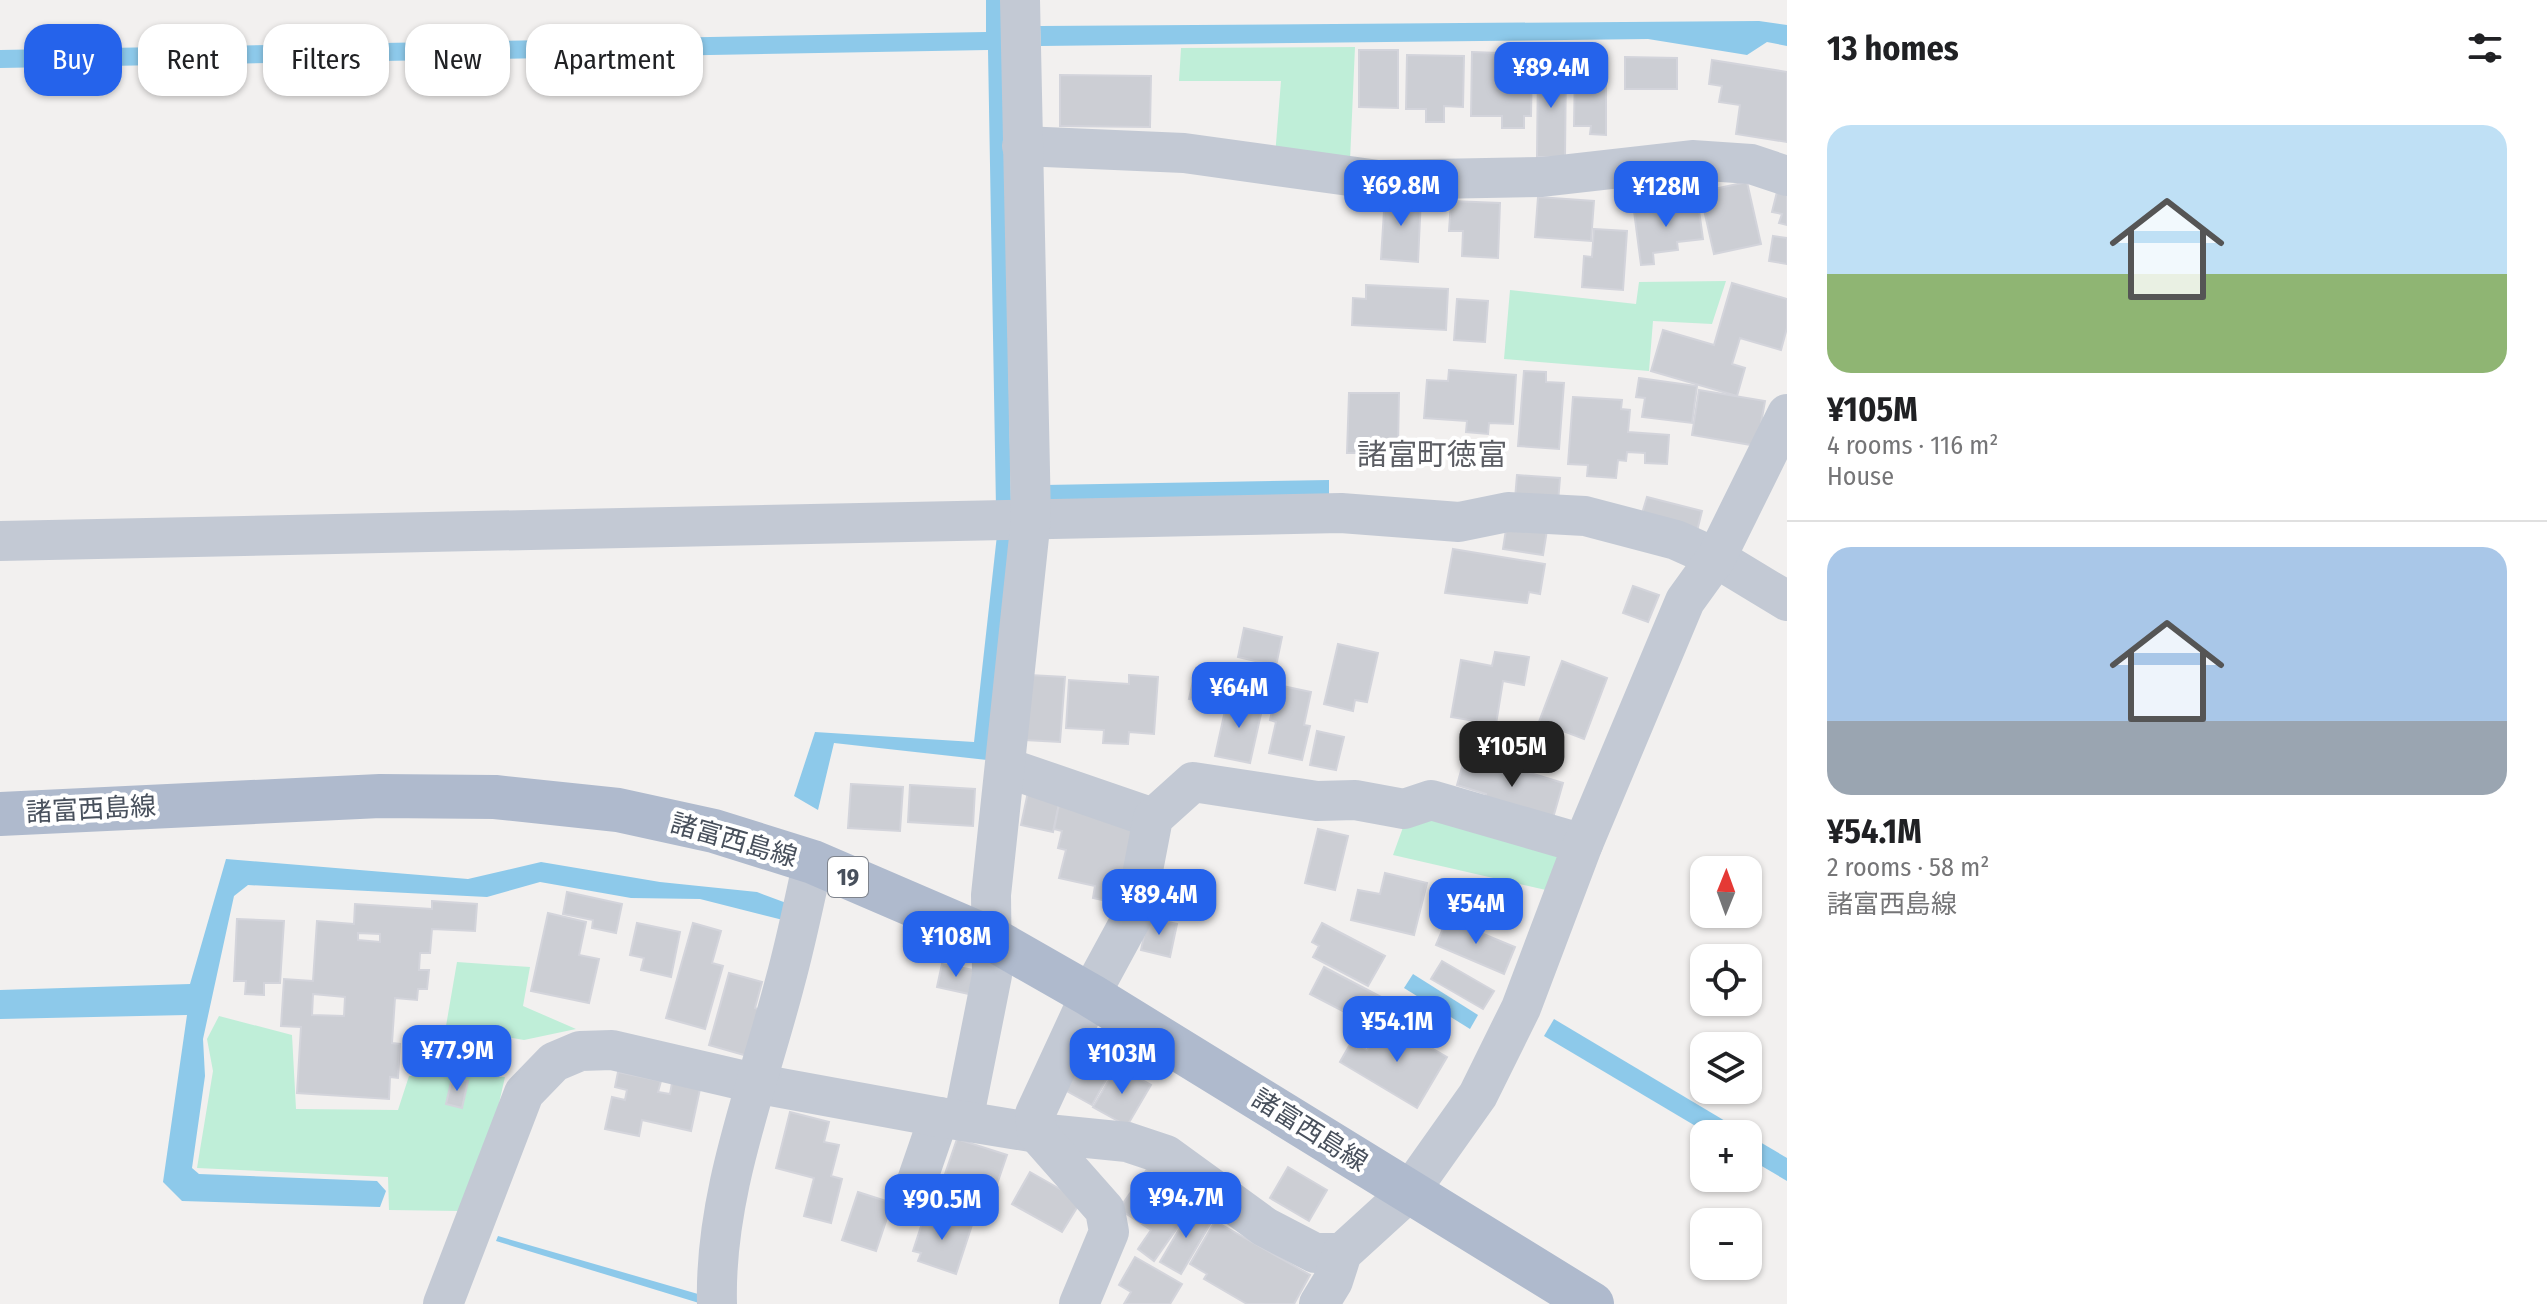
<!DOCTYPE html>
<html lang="en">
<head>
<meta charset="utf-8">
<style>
	body { margin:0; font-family:"Fira Sans Condensed","Noto Sans JP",sans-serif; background:#f2f2f2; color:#202124; height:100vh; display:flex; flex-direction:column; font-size:30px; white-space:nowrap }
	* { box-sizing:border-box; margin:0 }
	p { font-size:26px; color:#757577 }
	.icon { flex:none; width:44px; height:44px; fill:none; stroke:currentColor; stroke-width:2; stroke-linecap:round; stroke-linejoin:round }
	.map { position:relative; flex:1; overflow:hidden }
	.side { display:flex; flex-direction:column; background:#fff; width:760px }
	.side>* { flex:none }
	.banner { position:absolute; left:24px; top:24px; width:760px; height:72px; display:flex; gap:16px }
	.needle { width:52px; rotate:1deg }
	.tools { position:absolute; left:1690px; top:856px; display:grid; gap:16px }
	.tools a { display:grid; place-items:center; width:72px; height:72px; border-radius:16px; background:#fff; box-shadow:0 2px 6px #0004; font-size:40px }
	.price { position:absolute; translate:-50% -68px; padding:0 18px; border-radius:16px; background:#2563eb; color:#fff; font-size:26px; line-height:52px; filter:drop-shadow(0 2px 4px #0008) }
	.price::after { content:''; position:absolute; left:50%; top:48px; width:24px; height:18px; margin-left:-12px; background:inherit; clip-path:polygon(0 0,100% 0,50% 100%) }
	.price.current { background:#222; color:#fff }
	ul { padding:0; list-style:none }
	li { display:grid; align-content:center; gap:16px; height:424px; padding:0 40px }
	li+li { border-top:2px solid #e0e0e0 }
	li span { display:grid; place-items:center; height:248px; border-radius:24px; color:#555 }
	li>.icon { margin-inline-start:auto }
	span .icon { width:144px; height:144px; fill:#fffc; stroke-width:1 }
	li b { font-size:34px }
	h2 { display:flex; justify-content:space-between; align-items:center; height:96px; padding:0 40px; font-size:34px }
	.pill { padding:0 28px; border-radius:24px; background:#fff; box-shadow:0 2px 6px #0004; font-size:28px; line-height:72px }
	.pill.current { background:#2563eb; color:#fff }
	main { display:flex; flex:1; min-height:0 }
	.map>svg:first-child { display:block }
	.green { fill:#bfeed8 }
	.water { fill:#8dc9ea }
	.building { fill:#ccced4; stroke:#d3d4db; stroke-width:2; fill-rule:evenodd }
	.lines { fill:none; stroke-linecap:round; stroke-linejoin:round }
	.minor { stroke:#c3c9d4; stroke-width:40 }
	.major { stroke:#afbacd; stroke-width:44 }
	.labels { text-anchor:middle; stroke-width:8; stroke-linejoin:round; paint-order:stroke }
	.shield { fill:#fff; stroke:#7f848d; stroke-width:2 }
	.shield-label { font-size:24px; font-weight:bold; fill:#48505c }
	.street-label { font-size:26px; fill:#48505c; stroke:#fff }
	.quarter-label { font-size:30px; fill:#5c5e64; stroke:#fff }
</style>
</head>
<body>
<main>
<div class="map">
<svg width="1787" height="1304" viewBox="0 0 1787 1304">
	<rect width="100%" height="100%" fill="#f2f0ef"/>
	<g class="green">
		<path d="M1355,47l-5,114 -75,-5 6,-75h-102l2,-33z"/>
		<path d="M1726,281l-14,43 -59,-3 -4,50 -145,-12 6,-69 126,14 3,-22z"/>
		<path d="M1433,810l131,37 -18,43 -153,-35 13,-36z"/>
		<path d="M457,962l73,5 -7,39 53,23 -52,11 -78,-14z"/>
		<path d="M219,1016l73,19 4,74 102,1 11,-34 96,1 -11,48 -34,86 -71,-1 -1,-33 -191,-9 16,-97 -6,-32z"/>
	</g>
	<g class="water">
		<path d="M986,0h16l9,508h-15l-8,-458 -988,18v-18l986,-18z"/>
		<path d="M1759,21l28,4v21l-20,-4 -20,13 -99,-16 -607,7 -1,-20z"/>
		<path d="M1329,480v15l-280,6 -5,-16z"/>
		<path d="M997,535l17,3 -27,222 -153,-17 -16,67 -24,-14 21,-64 159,10z"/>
		<path d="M226,859l242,20 73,-17 119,20 97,10 32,12 -2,17 -87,-22 -69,-1 -91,-16 -53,15 -239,-12 -14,11 -31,143 2,37 -13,92 7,6 178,7 9,10 -6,16 -198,-6 -19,-19 24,-167 -187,4v-29l190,-6z"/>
		<path d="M1413,974l65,41 -8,14 -66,-41z"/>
		<path d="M1554,1019l193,115h-38l-165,-98z"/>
		<path d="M1748,1135l39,23v23l-39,-23z"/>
		<path d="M498,1236l200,58 1,9 -203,-62z"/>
	</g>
	<g class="building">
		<path d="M1359,50h39v58l-39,-1z"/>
		<path d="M1472,52l28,1v9l32,1 -1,53h-7v12h-22v-12h-31z"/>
		<path d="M1407,55l57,1 -1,51 -19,-1v16h-18v-13h-20z"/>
		<path d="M1625,57l52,1v31h-52z"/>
		<path d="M1712,60l75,12v70l-51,-8 4,-29 -21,-3 3,-16 -13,-2z"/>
		<path d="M1538,63l28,1 -1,93h-28z"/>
		<path d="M1575,67h31v68l-16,-1 1,-8h-17z"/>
		<path d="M1060,75l91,1 -1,51 -90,-1z"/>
		<path d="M1780,180l7,2v43l-8,-2 3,-9 -10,-2z"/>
		<path d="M1747,182l14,62 -47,10 -14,-62z"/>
		<path d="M1385,195l36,2 -3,65 -37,-3z"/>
		<path d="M1538,197l56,4 -3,40 -56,-4z"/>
		<path d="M1451,201l49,2 -2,55 -36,-2 1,-25h-14z"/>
		<path d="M1698,203l5,36 -26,3 1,8 -25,3 1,11 -13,1 -7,-54z"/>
		<path d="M1594,229l33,2 -4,59 -41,-3 2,-31 8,1z"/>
		<path d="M1773,236l14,2v26l-18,-3z"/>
		<path d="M1732,283l55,16v29l-6,22 -41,-12 -8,26 13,4 -8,28 -86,-25 12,-41 51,15z"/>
		<path d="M1366,285l82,4 -2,41 -94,-5 1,-27 13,1z"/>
		<path d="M1457,299l31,2 -3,41 -31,-2z"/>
		<path d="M1449,370l67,5 -3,49 -24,-1 -1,11 -22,-2 1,-11 -43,-3 3,-38 21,1z"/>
		<path d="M1524,371l22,1v10l18,1 -5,66 -41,-3z"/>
		<path d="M1639,378l58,8 -5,37 -50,-6 3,-19 -9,-1z"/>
		<path d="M1699,390l66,11 -8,45 -65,-11z"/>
		<path d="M1349,393h50l-1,53 -18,-1v8h-33z"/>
		<path d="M1573,397l49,3 -1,9 9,1 -2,22 41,3 -2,29 -22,-1v-10l-18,-1 -1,9 -8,-1 -2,18 -29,-2 1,-11 -20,-1z"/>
		<path d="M1517,475l43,3 -2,24 -43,-3z"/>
		<path d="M1647,497l55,14 -5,20 -56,-14z"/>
		<path d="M1507,523l40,7 -4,25 -40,-6z"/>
		<path d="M1453,549l92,15 -5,30 -11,-2 -2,11 -82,-10z"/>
		<path d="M1633,586l26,9 -11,27 -25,-9z"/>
		<path d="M1244,628l38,9 -6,29 -38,-9z"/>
		<path d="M1338,644l40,9 -11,49 -12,-2 -2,11 -29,-7z"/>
		<path d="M1495,652l34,5 -5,28 -21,-4 -7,43 15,2 -2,12 12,3 -2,14 -48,-8 4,-26 -24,-4 10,-57 31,6z"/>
		<path d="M1562,661l45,17 -23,61 -45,-17z"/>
		<path d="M1196,668l26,6 -6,30 -27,-5z"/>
		<path d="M1029,675l36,2 -5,65 -35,-2z"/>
		<path d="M1129,675l29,2 -4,57 -25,-2 -1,12 -25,-1 1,-13 -38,-2 3,-48 60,4z"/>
		<path d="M1278,685l33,7 -7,33 6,1 -8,34 -33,-7 7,-31 -6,-2z"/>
		<path d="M1228,697l35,8 -13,58 -35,-7z"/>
		<path d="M1317,731l27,6 -8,33 -26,-5z"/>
		<path d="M1466,753l97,30 -12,42 -67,-21 2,-10 -29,-9z"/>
		<path d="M851,784l52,3 -3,44 -52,-3z"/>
		<path d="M910,785l65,4 -2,37 -65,-4z"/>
		<path d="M1028,792l32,7 -7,33 -32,-7z"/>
		<path d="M1059,804l79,24 -17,76 -28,-6 2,-12 -36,-8 7,-28 -8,-2 4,-17 -8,-2z"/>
		<path d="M1318,829l30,7 -13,54 -30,-7z"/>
		<path d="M1385,873l42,10 -13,52 -63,-15 7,-30 22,4z"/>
		<path d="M1478,885l43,13 -7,22 -16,-5 -4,11 -26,-8z"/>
		<path d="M567,892l55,12 -6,29 -24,-5 1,-8 -30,-6z"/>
		<path d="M432,901l45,3 -2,27 -43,-2 -2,24h-10l-1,17h10l-2,19h-9l-1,11 -22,-2 -3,45 8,1 -2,34 -8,-1 -1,22 -92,-6 4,-66 -20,-1 3,-47 29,2 4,-60 37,3 1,-20 77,5zM358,933l22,1v8l-22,-2zM313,994l32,3 -1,19 -32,-1z"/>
		<path d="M548,913l38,9 -7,33 20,4 -10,44 -58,-12z"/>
		<path d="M1148,917l29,7 -7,33 -29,-7z"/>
		<path d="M237,919l47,2 -4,62h-16v12l-19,-1 1,-13h-12z"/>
		<path d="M1447,919l68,28 -11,27 -68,-29z"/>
		<path d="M637,923l43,9 -9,45 -30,-7 3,-12 -14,-3z"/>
		<path d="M693,923l28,8 -9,32 11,3 -18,63 -39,-11z"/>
		<path d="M1322,923l63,33 -17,30 -55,-29 6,-11 -7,-4z"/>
		<path d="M1442,961l52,30 -11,18 -52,-30z"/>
		<path d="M942,964l32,6 -5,24 -32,-7z"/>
		<path d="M1324,967l97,51 -7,12 -23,-12 -4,8 -19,-10 -4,6 -54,-28z"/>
		<path d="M729,973l33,9 -7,26 9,3 -13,46 -42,-12z"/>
		<path d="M1390,1024l57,33 -30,51 -77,-46 12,-21 15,9 10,-16 5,3z"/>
		<path d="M487,1042l21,5 -5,21 -21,-4z"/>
		<path d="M1080,1043l35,21 -23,41 -36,-20z"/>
		<path d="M1117,1066l34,19 -24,41 -34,-19z"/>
		<path d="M618,1072l43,9 -3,11 12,2 2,-11 28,6 -9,42 -49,-11 -3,16 -34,-7 7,-32 13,3 2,-10 -12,-3z"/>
		<path d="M452,1078l16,3 -6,27 -16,-4z"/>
		<path d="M790,1112l39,10 -5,20 15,3 -8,31 11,3 -11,44 -27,-7 10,-38 -38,-10z"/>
		<path d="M957,1139l50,16 -12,35 -50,-16z"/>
		<path d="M1288,1167l39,23 -18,31 -39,-23z"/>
		<path d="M1148,1168l48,33 -42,60 -16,-12 13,-19 -32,-21z"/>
		<path d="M1030,1172l51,29 -19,31 -50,-28z"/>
		<path d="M858,1192l34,11 -16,48 -34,-11z"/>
		<path d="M1192,1207l21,12 -32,55 -21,-12z"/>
		<path d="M926,1211l46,14 -16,49 -38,-13 3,-8 -8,-2z"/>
		<path d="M1215,1221l95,54 -16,29h-47l-43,-25 3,-5 -17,-10z"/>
		<path d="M1135,1257l47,27 -12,20h-46l7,-12 -12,-7z"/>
	</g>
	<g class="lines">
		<g class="minor">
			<path d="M1022,146l162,7 194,27 164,-3 150,-17 59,4 36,12"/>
			<path d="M0,541l1341,-28 118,9 49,-10 77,4 91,24 40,18 71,43"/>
			<path d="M1005,767l148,51"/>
			<path d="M963,1121l29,-146 -1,-80 40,-377 -11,-518"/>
			<path d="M911,1198l28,-81"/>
			<path d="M443,1304l81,-211 30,-31 26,-11 32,-1 142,33 185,34 98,16 90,9 39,13 99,72 50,26h27"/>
			<path d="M717,1304c-3,-110 41,-217 68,-322 11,-40 19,-80 28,-120"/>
			<path d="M1079,1304l30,-72 -4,-22 -68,-77 -2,-19 55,-119 45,-83 18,-94 40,-36 124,19 38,-1 49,9 27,-9 152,44"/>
			<path d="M1319,1304l14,-23 9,-28 68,-62 68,-96 43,-87 62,-164 102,-243 31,-43 71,-144"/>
		</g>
		<path class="major" d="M0,814l380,-18 115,1 123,13 96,21 99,31 179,77 98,56 502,309"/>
	</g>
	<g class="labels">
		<rect class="shield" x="828" y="857" width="40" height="40" rx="6"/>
		<g class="shield-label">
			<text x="848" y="885">19</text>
		</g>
		<g class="street-label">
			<text transform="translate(91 809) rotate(-3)" y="9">諸富西島線</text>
			<text transform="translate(734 840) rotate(16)" y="9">諸富西島線</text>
			<text transform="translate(1310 1130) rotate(32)" y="9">諸富西島線</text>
		</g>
		<g class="quarter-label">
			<text x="1432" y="465">諸富町徳富</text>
		</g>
	</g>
</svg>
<div class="tools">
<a><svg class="needle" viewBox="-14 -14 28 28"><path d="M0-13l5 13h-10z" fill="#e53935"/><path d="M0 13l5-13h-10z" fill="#757577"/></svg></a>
<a><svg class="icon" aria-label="locate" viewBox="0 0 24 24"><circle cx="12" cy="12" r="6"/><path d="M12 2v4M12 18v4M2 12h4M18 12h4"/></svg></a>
<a><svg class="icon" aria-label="layers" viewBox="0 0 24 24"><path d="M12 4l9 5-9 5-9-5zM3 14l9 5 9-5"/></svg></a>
<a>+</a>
<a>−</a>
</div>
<b class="price" style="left:1551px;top:110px">¥89.4M</b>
<b class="price" style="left:1401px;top:228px">¥69.8M</b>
<b class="price" style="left:1666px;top:229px">¥128M</b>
<b class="price" style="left:1239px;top:730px">¥64M</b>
<b class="price current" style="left:1512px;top:789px">¥105M</b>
<b class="price" style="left:1159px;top:937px">¥89.4M</b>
<b class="price" style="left:1476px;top:946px">¥54M</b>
<b class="price" style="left:956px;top:979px">¥108M</b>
<b class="price" style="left:1397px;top:1064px">¥54.1M</b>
<b class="price" style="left:457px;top:1093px">¥77.9M</b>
<b class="price" style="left:1122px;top:1096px">¥103M</b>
<b class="price" style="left:1186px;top:1240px">¥94.7M</b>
<b class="price" style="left:942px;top:1242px">¥90.5M</b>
<div class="banner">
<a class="pill current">Buy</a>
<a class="pill">Rent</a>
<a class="pill">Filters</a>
<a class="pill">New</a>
<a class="pill">Apartment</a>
</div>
</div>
<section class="side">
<h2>13 homes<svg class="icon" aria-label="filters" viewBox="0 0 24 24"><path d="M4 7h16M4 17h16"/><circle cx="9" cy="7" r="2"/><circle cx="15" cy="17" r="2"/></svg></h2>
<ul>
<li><span style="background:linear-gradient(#bfe0f5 60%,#8fb573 0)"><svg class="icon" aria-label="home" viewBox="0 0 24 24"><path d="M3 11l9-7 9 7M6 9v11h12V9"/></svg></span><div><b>¥105M</b><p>4 rooms · 116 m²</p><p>House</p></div></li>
<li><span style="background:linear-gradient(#a9c7e8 70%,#9aa5b1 0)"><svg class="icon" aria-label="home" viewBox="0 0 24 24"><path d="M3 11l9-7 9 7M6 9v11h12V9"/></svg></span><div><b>¥54.1M</b><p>2 rooms · 58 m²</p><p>諸富西島線</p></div></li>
</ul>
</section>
</main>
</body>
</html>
